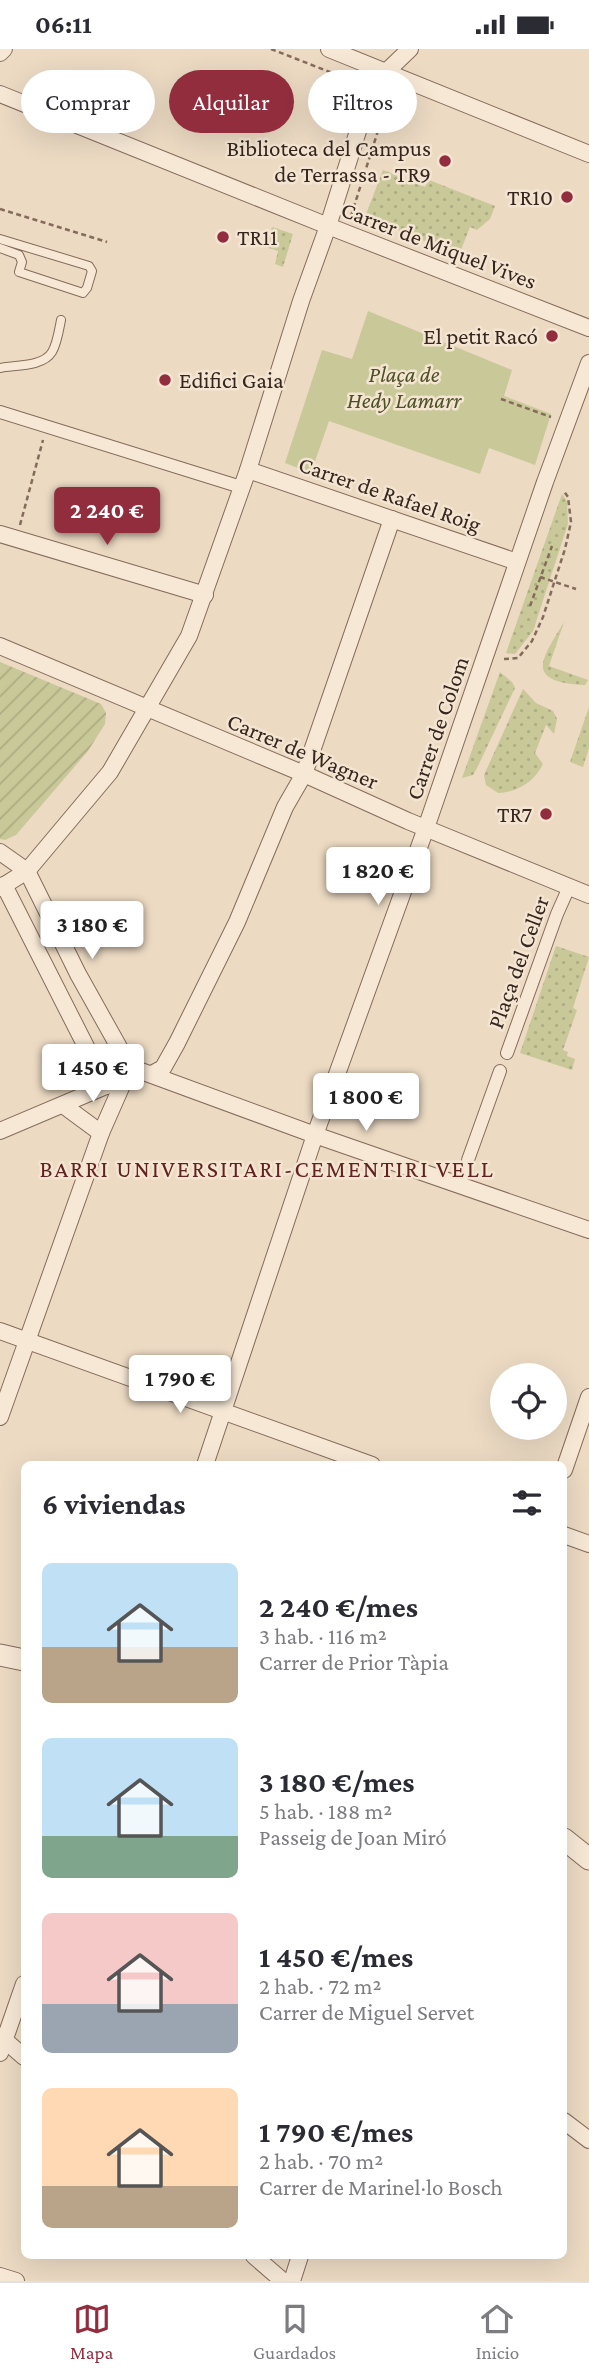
<!DOCTYPE html>
<html lang="es">
<head>
<meta charset="utf-8">
<style>
	body { margin:0; font-family:"Crimson Pro",serif; background:#f7f7f7; color:#2b2b33; height:100vh; display:flex; flex-direction:column; font-size:26px; white-space:nowrap }
	* { box-sizing:border-box; margin:0 }
	p { font-size:23px; color:#7c7c81 }
	.icon { flex:none; width:38px; height:38px; fill:none; stroke:currentColor; stroke-width:2; stroke-linecap:round; stroke-linejoin:round }
	.map { position:relative; flex:1; overflow:hidden }
	.side { position:absolute; left:21px; top:1412px; width:546px; height:798px; display:flex; flex-direction:column; background:#fff; border-radius:10px; box-shadow:0 7px 28px #0002 }
	.side>* { flex:none }
	.top-card { position:absolute; left:21px; top:21px; width:548px; height:63px; display:flex; gap:14px }
	.buttons { position:absolute; left:490px; top:1314px; display:grid; gap:14px }
	.buttons a { display:grid; place-items:center; width:77px; height:77px; border-radius:50%; background:#fff; box-shadow:0 7px 28px #0002; font-size:35px }
	.price { position:absolute; translate:-50% -60px; padding:0 16px; border-radius:7px; background:#fff; color:#222; font-size:23px; line-height:46px; filter:drop-shadow(0 2px 4px #0008) }
	.price::after { content:''; position:absolute; left:50%; top:42px; width:21px; height:16px; margin-left:-10px; background:inherit; clip-path:polygon(0 0,100% 0,50% 100%) }
	.price.on { background:#922d3d; color:#fff }
	ul { padding:0; list-style:none }
	li { display:flex; align-items:center; gap:21px; height:175px; padding:0 21px }
	li span { display:grid; place-items:center; flex:none; width:196px; height:140px; border-radius:10px; color:#555 }
	li>.icon { margin-inline-start:auto }
	span .icon { width:84px; height:84px; fill:#fffc; stroke-width:1 }
	li b { font-size:30px }
	h2 { display:flex; justify-content:space-between; align-items:center; height:84px; padding:0 21px; font-size:30px }
	.pill { padding:0 24px; border-radius:32px; background:#fff; box-shadow:0 7px 28px #0002; font-size:24px; line-height:63px }
	.pill.on { background:#922d3d; color:#fff }
	.status { display:flex; justify-content:space-between; align-items:center; height:49px; padding:0 35px; background:#fff; direction:ltr }
	.status svg { height:19px; fill:currentColor }
	.tabs { display:flex; justify-content:space-around; align-items:center; height:98px; border-top:2px solid #e1e1e2; background:#fff; font-size:19px; color:#7c7c81 }
	.tabs a { display:grid; justify-items:center; gap:4px }
	.tabs .on { color:#922d3d }
	.map>svg:first-child { display:block }
	.grass { fill:url(#grass-dots) }
	.park { fill:#c9c898 }
	.garden { fill:url(#garden-furrows) }
	.lines { fill:none; stroke-linecap:round; stroke-linejoin:round }
	.service-casing { stroke:#856b5b; stroke-width:10 }
	.pedestrian-casing { stroke:#856b5b; stroke-width:14 }
	.minor-casing { stroke:#856b5b; stroke-width:18 }
	.tertiary-casing { stroke:#856b5b; stroke-width:23 }
	.path { stroke:#856b5b; stroke-width:2.5; stroke-dasharray:5 3.5; stroke-linecap:butt }
	.service { stroke:#f7e8d6; stroke-width:8 }
	.pedestrian { stroke:#f7e8d6; stroke-width:12 }
	.minor { stroke:#f7e8d6; stroke-width:16 }
	.tertiary { stroke:#f7e8d6; stroke-width:21 }
	.poi-dot { fill:#922d3d; stroke:#f4e5d2; stroke-width:2.5 }
	.labels { text-anchor:middle; stroke-width:5; stroke-linejoin:round; paint-order:stroke }
	.poi-label { font-size:23px; fill:#36261e; stroke:#f4e5d2; text-anchor:end }
	.street-label { font-size:23px; fill:#36261e; stroke:#f4e5d2 }
	.park-label { font-size:23px; font-style:italic; fill:#4d5126; stroke:#f4e5d2 }
	.neighbourhood-label { font-size:24px; letter-spacing:2px; fill:#61231f; stroke:#f4e5d2 }
</style>
</head>
<body>
<div class="status"><b>06:11</b><svg viewBox="0 0 49 12"><path d="M0 12V9h3v3zM5 12V6h3v6zM10 12V3h3v9zM15 12V0h3v12zM26 1h20v11H26zM47 4h2v5h-2z"/></svg></div>
<div class="map">
<svg width="589" height="2232" viewBox="0 0 589 2232">
	<defs>
		<pattern id="grass-dots" width="8" height="8" patternUnits="userSpaceOnUse" patternTransform="scale(1.75)"><rect width="8" height="8" fill="#c9c898"/><path d="M2 2h.1M6 6h.1" fill="none" stroke="#adac83" stroke-width="1.8" stroke-linecap="round"/></pattern>
		<pattern id="garden-furrows" width="10" height="10" patternUnits="userSpaceOnUse" patternTransform="scale(1.75)"><rect width="10" height="10" fill="#c9c898"/><path d="M-1 1l2-2M0 10L10 0M9 11l2-2" fill="none" stroke="#adac83"/></pattern>
	</defs>
	<rect width="100%" height="100%" fill="#ecdac3"/>
	<g class="grass">
		<path d="M383,121l42,17 4,-7 66,26 -5,13 -13,11 -7,-3 -11,28 -94,-38z"/>
		<path d="M272,178l21,7 -10,33 -8,-3 3,-13 -12,-4z"/>
		<path d="M562,445l5,7 1,23 -4,12 -31,95 -18,23 -9,-1z"/>
		<path d="M564,573l-15,44 39,14 -3,5c-62,-3 -43,-26 -21,-63z"/>
		<path d="M500,623l12,10 3,6 -38,80 -4,7 -11,3z"/>
		<path d="M523,640l13,14 17,8 4,8 -3,15 -8,-9 -11,28 8,11c-9,18 -25,28 -45,29l-12,-8 -2,-10z"/>
		<path d="M589,658v41l-6,19 -13,-5z"/>
		<path d="M556,897l33,11 -16,51 4,2 -14,40 5,2 -1,4 8,3 -3,11 -52,-17z"/>
	</g>
	<path class="park" d="M368,262l144,59 -8,26 47,18 -16,51 -46,-17 -9,26 -151,-53 -18,52 -26,-10 37,-113 30,9z"/>
	<path class="garden" d="M0,613l101,42 5,9 -1,11 -17,27 -72,84 -11,5 -5,-1z"/>
	<g class="lines">
		<g class="service-casing">
			<g id="service">
				<path d="M0,190l89,27 3,5 -5,17 -4,5 -64,-21 3,-10 -3,-7 -19,-7"/>
				<path d="M0,319c15,-3 43,-1 52,-16 5,-8 7,-22 9,-32"/>
			</g>
		</g>
		<g class="pedestrian-casing">
			<g id="pedestrian">
				<path d="M0,363l241,75"/>
				<path d="M507,1004l50,-139 12,-27"/>
				<path d="M468,1111l32,-89"/>
				<path d="M459,1136l6,-16"/>
			</g>
		</g>
		<g class="minor-casing">
			<g id="minor">
				<path d="M329,0l260,105"/>
				<path d="M0,4l4,-4"/>
				<path d="M0,45l328,132 261,102"/>
				<path d="M248,421l269,92"/>
				<path d="M0,485l205,61"/>
				<path d="M0,597l304,128 104,47 181,74"/>
				<path d="M0,803l27,19 51,103 52,93"/>
				<path d="M4,836l102,201"/>
				<path d="M0,839l27,-17 83,-99 79,-136 59,-166 53,-169 27,-75 42,-133 16,-21 24,-23"/>
				<path d="M130,1018l185,68 274,95"/>
				<path d="M152,1025l11,-6 14,-25 60,-121 48,-115 19,-33 88,-255"/>
				<path d="M63,1056l38,28"/>
				<path d="M0,1082l106,-45 8,-6"/>
				<path d="M0,1282l372,134"/>
				<path d="M0,1368l101,-284 29,-66"/>
				<path d="M205,1416l110,-330 111,-307 119,-346 44,-119"/>
				<path d="M564,1421l25,-73"/>
				<path d="M564,1486l25,9"/>
				<path d="M0,1987l24,21"/>
				<path d="M0,2004l24,-69"/>
				<path d="M564,2072l25,19"/>
				<path d="M254,2207l29,25"/>
				<path d="M0,2227l16,5"/>
				<path d="M292,2232l8,-25"/>
			</g>
		</g>
		<g class="tertiary-casing">
			<g id="tertiary">
				<path d="M0,1606l24,5"/>
				<path d="M564,1790l25,20"/>
			</g>
		</g>
		<g class="path">
			<path d="M271,0l87,34"/>
			<path d="M0,160l107,33"/>
			<path d="M351,167l38,-120"/>
			<path d="M501,350l50,18"/>
			<path d="M20,476l23,-85"/>
			<path d="M540,528l36,12"/>
			<path d="M530,557l22,-60"/>
			<path d="M504,610l14,-1 14,-17 11,-24 22,-68 6,-27 -3,-25 -5,-7"/>
		</g>
		<use href="#service" class="service"/>
		<use href="#pedestrian" class="pedestrian"/>
		<use href="#minor" class="minor"/>
		<use href="#tertiary" class="tertiary"/>
	</g>
	<g class="poi-dot">
		<circle cx="445" cy="112" r="7"/>
		<circle cx="567" cy="148" r="7"/>
		<circle cx="223" cy="188" r="7"/>
		<circle cx="552" cy="287" r="7"/>
		<circle cx="165" cy="331" r="7"/>
		<circle cx="546" cy="765" r="7"/>
	</g>
	<g class="labels">
		<g class="poi-label">
			<text x="431" y="107">Biblioteca del Campus<tspan x="431" dy="26">de Terrassa - TR9</tspan></text>
			<text x="553" y="156">TR10</text>
			<text x="237" y="196" text-anchor="start">TR11</text>
			<text x="538" y="295">El petit Racó</text>
			<text x="179" y="339" text-anchor="start">Edifici Gaia</text>
			<text x="532" y="773">TR7</text>
		</g>
		<g class="street-label">
			<text transform="translate(439 196) rotate(21)" y="8">Carrer de Miquel Vives</text>
			<text transform="translate(390 445) rotate(19)" y="8">Carrer de Rafael Roig</text>
			<text transform="translate(437 679) rotate(-71)" y="8">Carrer de Colom</text>
			<text transform="translate(303 702) rotate(23)" y="8">Carrer de Wagner</text>
			<text transform="translate(518 913) rotate(-70)" y="8">Plaça del Celler</text>
		</g>
		<g class="park-label">
			<text x="404" y="333">Plaça de<tspan x="404" dy="26">Hedy Lamarr</tspan></text>
		</g>
		<g class="neighbourhood-label">
			<text x="267" y="1128">BARRI UNIVERSITARI-CEMENTIRI VELL</text>
		</g>
	</g>
</svg>
<div class="buttons">
<a><svg class="icon" aria-label="locate" viewBox="0 0 24 24"><circle cx="12" cy="12" r="6"/><path d="M12 2v4M12 18v4M2 12h4M18 12h4"/></svg></a>
</div>
<b class="price on" style="left:107px;top:498px">2 240 €</b>
<b class="price" style="left:378px;top:858px">1 820 €</b>
<b class="price" style="left:92px;top:912px">3 180 €</b>
<b class="price" style="left:93px;top:1055px">1 450 €</b>
<b class="price" style="left:366px;top:1084px">1 800 €</b>
<b class="price" style="left:180px;top:1366px">1 790 €</b>
<div class="top-card">
<a class="pill">Comprar</a>
<a class="pill on">Alquilar</a>
<a class="pill">Filtros</a>
</div>
<section class="side">
<h2>6 viviendas<svg class="icon" aria-label="filters" viewBox="0 0 24 24"><path d="M4 7h16M4 17h16"/><circle cx="9" cy="7" r="2"/><circle cx="15" cy="17" r="2"/></svg></h2>
<ul>
<li><span style="background:linear-gradient(#bfe0f5 60%,#b9a48a 0)"><svg class="icon" aria-label="home" viewBox="0 0 24 24"><path d="M3 11l9-7 9 7M6 9v11h12V9"/></svg></span><div><b>2 240 €/mes</b><p>3 hab. · 116 m²</p><p>Carrer de Prior Tàpia</p></div></li>
<li><span style="background:linear-gradient(#bfe0f5 70%,#7fa58c 0)"><svg class="icon" aria-label="home" viewBox="0 0 24 24"><path d="M3 11l9-7 9 7M6 9v11h12V9"/></svg></span><div><b>3 180 €/mes</b><p>5 hab. · 188 m²</p><p>Passeig de Joan Miró</p></div></li>
<li><span style="background:linear-gradient(#f6c9c9 65%,#9aa5b1 0)"><svg class="icon" aria-label="home" viewBox="0 0 24 24"><path d="M3 11l9-7 9 7M6 9v11h12V9"/></svg></span><div><b>1 450 €/mes</b><p>2 hab. · 72 m²</p><p>Carrer de Miguel Servet</p></div></li>
<li><span style="background:linear-gradient(#ffd9b3 70%,#b9a48a 0)"><svg class="icon" aria-label="home" viewBox="0 0 24 24"><path d="M3 11l9-7 9 7M6 9v11h12V9"/></svg></span><div><b>1 790 €/mes</b><p>2 hab. · 70 m²</p><p>Carrer de Marinel·lo Bosch</p></div></li>
</ul>
</section>
</div>
<nav class="tabs">
<a class="on"><svg class="icon" aria-label="map" viewBox="0 0 24 24"><path d="M3 6l6-2 6 2 6-2v14l-6 2-6-2-6 2zM9 4v14M15 6v14"/></svg>Mapa</a>
<a><svg class="icon" aria-label="saved" viewBox="0 0 24 24"><path d="M7 4h10v16l-5-4-5 4z"/></svg>Guardados</a>
<a><svg class="icon" aria-label="home" viewBox="0 0 24 24"><path d="M3 11l9-7 9 7M6 9v11h12V9"/></svg>Inicio</a>
</nav>
</body>
</html>
